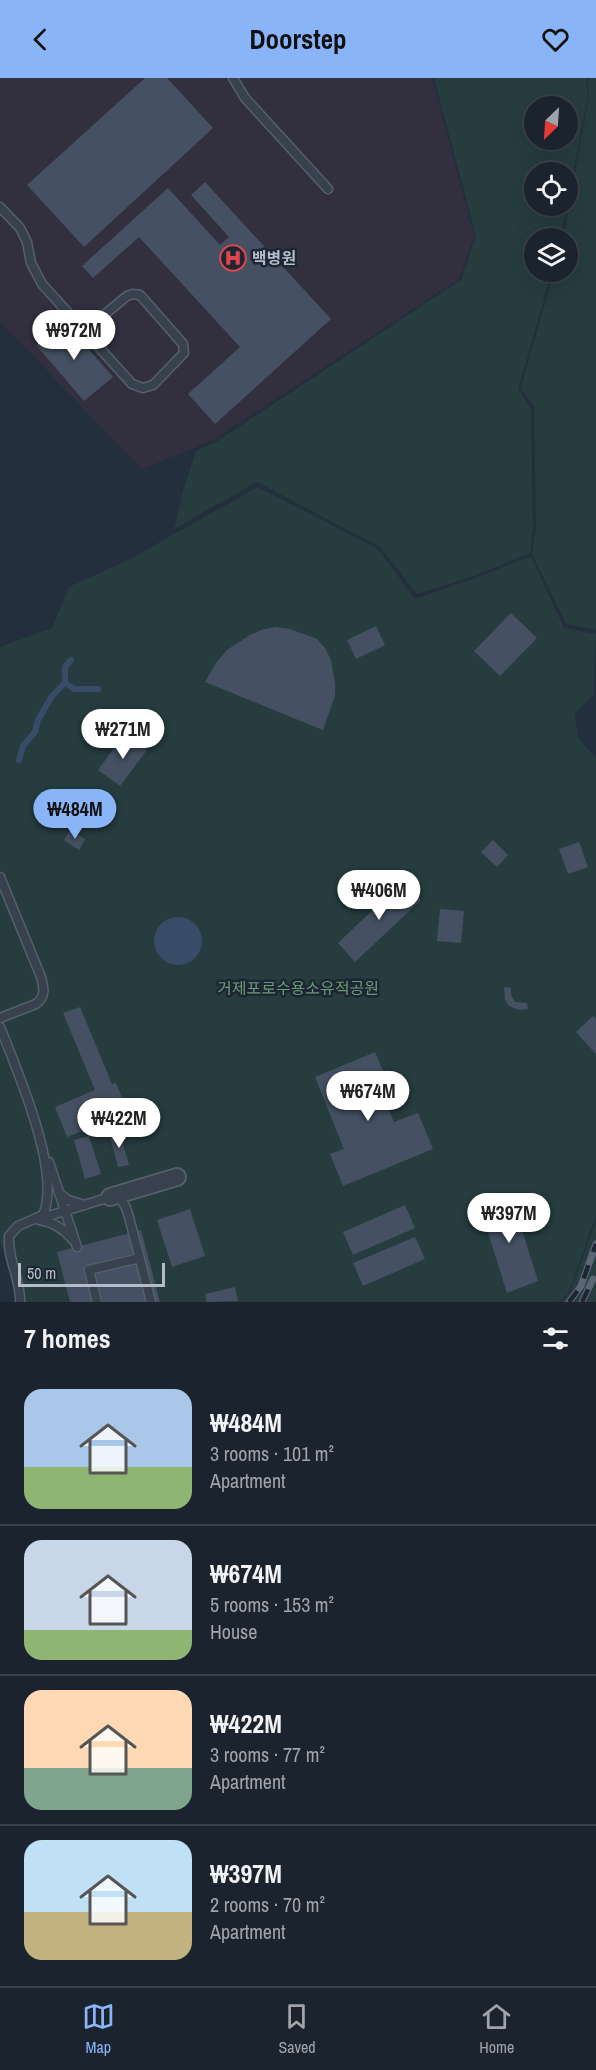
<!DOCTYPE html>
<html lang="en">
<head>
<meta charset="utf-8">
<style>
	body { margin:0; font-family:"Archivo Narrow","Noto Sans KR",sans-serif; background:#242b36; color:#f1f3f6; height:100vh; display:flex; flex-direction:column; font-size:22px; white-space:nowrap }
	* { box-sizing:border-box; margin:0 }
	p { font-size:20px; color:#a0a4aa }
	.icon { flex:none; width:33px; height:33px; fill:none; stroke:currentColor; stroke-width:2; stroke-linecap:round; stroke-linejoin:round }
	.map { position:relative; height:1224px; overflow:hidden }
	.details { display:flex; flex-direction:column; background:#1b232e; flex:1 }
	.details>* { flex:none }
	.needle { width:39px; rotate:205deg }
	.buttons { position:absolute; left:524px; top:18px; display:grid; gap:12px }
	.buttons a { display:grid; place-items:center; width:54px; height:54px; border-radius:50%; background:#1b232e; box-shadow:0 6px 24px #0002,0 0 0 2px #39404a; font-size:30px }
	.scale { position:absolute; left:18px; bottom:15px; width:147px; box-sizing:border-box; padding-left:6px; border:3px solid #b4bcc9; border-top:0; font-size:16px; line-height:21px; white-space:nowrap; color:#b4bcc9; -webkit-text-stroke:4px #1d2633; paint-order:stroke }
	.price { position:absolute; translate:-50% -51px; padding:0 14px; border-radius:21px; background:#fff; color:#222; font-size:20px; line-height:39px; filter:drop-shadow(0 2px 3px #0008) }
	.price::after { content:''; position:absolute; left:50%; top:36px; width:18px; height:14px; margin-left:-9px; background:inherit; clip-path:polygon(0 0,100% 0,50% 100%) }
	.price.on { background:#8ab4f8; color:#111 }
	ul { padding:0; list-style:none }
	li { display:flex; align-items:center; gap:18px; height:150px; padding:0 24px }
	li+li { border-top:2px solid #39404a }
	li span { display:grid; place-items:center; flex:none; width:168px; height:120px; border-radius:18px; color:#555 }
	li>.icon { margin-inline-start:auto }
	span .icon { width:72px; height:72px; fill:#fffc; stroke-width:1 }
	li b { font-size:26px }
	h2 { display:flex; justify-content:space-between; align-items:center; height:72px; padding:0 24px; font-size:26px }
	header { display:flex; justify-content:space-between; align-items:center; height:78px; padding:0 24px; background:#8ab4f8; color:#111; font-size:27px; font-weight:700 }
	.tabs { display:flex; justify-content:space-around; align-items:center; height:84px; border-top:2px solid #39404a; background:#1b232e; font-size:16px; color:#a0a4aa }
	.tabs a { display:grid; justify-items:center; gap:3px }
	.tabs .on { color:#8ab4f8 }
	.map>svg:first-child { display:block }
	.medical { fill:#32303f }
	.green { fill:#263c3f; fill-rule:evenodd }
	.water { fill:#394c67 }
	.lines { fill:none; stroke-linecap:round; stroke-linejoin:round }
	.stream { stroke:#394c67; stroke-width:6 }
	.building { fill:#455162 }
	.lane-casing { stroke:#565f6c; stroke-width:11 }
	.street-casing { stroke:#565f6c; stroke-width:20 }
	.lane { stroke:#38414e; stroke-width:8 }
	.street { stroke:#38414e; stroke-width:16 }
	.rail-casing { stroke:#5a6575; stroke-width:7 }
	.rail { stroke:#1d2633; stroke-width:4.5; stroke-dasharray:14; stroke-linecap:butt }
	.labels { text-anchor:middle; stroke-width:5; stroke-linejoin:round; paint-order:stroke }
	.poi-label { font-size:16px; font-weight:bold; fill:#b4bcc9; stroke:#1d2633; text-anchor:start }
	.park-label { font-size:16px; fill:#6b9a76; stroke:#1d2633 }
</style>
</head>
<body>
<header><svg class="icon" aria-label="back" viewBox="0 0 24 24"><path d="M15 5l-7 7 7 7"/></svg>Doorstep<svg class="icon" aria-label="heart" viewBox="0 0 24 24"><path d="M12 20l-8-8c-3-5 5-10 8-4 3-6 11-1 8 4z"/></svg></header>
<div class="map">
<svg width="596" height="1224" viewBox="0 0 596 1224">
	<rect width="100%" height="100%" fill="#242f3e"/>
	<path class="medical" d="M0,0h432l42,158 -15,43 -246,161 -71,29 -142,-147z"/>
	<g class="green">
		<path d="M434,0h152l2,18 -21,108v-32h-33v34h33l-7,32h-26v34h18l-34,117 13,20 2,120 -3,24 -59,24 -54,17 -37,-47 -123,-65 -83,47 9,-38 13,-40 20,-9 245,-162 15,-44zM534,28h33v34h-33z"/>
		<path d="M588,0h8v552l-30,-6 -34,-70 4,-26 -2,-121 -13,-19 33,-116h13v-34h-4l26,-142z"/>
		<path d="M258,409l120,62 37,50 58,-20 58,-23 33,72 32,6 -2,61 -19,18 3,24 18,22v457l-28,78 -10,8h-539l-19,-60v-595l52,-19 17,-41 59,-27z"/>
		<path d="M596,1143v81h-35l8,-7z"/>
	</g>
	<circle class="water" cx="178" cy="863" r="24"/>
	<g class="lines">
		<g class="stream">
			<path d="M65,605l9,6h24"/>
			<path d="M19,682l4,-14 12,-14 3,-12 14,-24 13,-13v-16l6,-7"/>
		</g>
	</g>
	<g class="building">
		<path d="M145,0h22l46,50 -129,119 -57,-62z"/>
		<path d="M205,104l126,137 -116,105 -27,-30 52,-47 -101,-110 -46,41 -11,-12 86,-78 52,57 9,-8 -38,-42z"/>
		<path d="M64,243l49,56 -29,24 -48,-56z"/>
		<path d="M511,535l26,25 -37,38 -26,-25z"/>
		<path d="M376,548l9,19 -29,14 -9,-19z"/>
		<path d="M275,549l15,2 27,10 8,9 6,12 4,24v12l-12,34 -118,-48 11,-19 11,-13 23,-15 11,-5z"/>
		<path d="M125,655l22,17 -27,36 -22,-16z"/>
		<path d="M70,752l15,9 -6,11 -15,-10z"/>
		<path d="M493,762l15,15 -11,12 -16,-15z"/>
		<path d="M579,764l9,25 -20,7 -9,-25z"/>
		<path d="M403,803l18,19 -66,62 -17,-19z"/>
		<path d="M440,831l24,2 -3,32 -24,-2z"/>
		<path d="M504,909l7,1v7l4,7 12,1 1,6 -9,1 -10,-4 -4,-6z"/>
		<path d="M80,929l32,77 4,-1 12,30 -61,24 -12,-30 40,-17 -32,-77z"/>
		<path d="M593,938l3,3v35l-20,-22z"/>
		<path d="M375,974l12,28 -9,4 16,38 24,-9 15,36 -90,37 -13,-32 14,-5 -29,-72z"/>
		<path d="M119,1052l10,35 -11,2 -9,-34z"/>
		<path d="M89,1058l12,38 -16,5 -11,-39z"/>
		<path d="M511,1117l27,86 -31,12 -27,-86z"/>
		<path d="M405,1127l10,23 -62,27 -10,-23z"/>
		<path d="M190,1131l15,47 -33,11 -15,-47z"/>
		<path d="M141,1152l19,72h-90l-13,-50z"/>
		<path d="M415,1159l10,22 -62,27 -10,-23z"/>
		<path d="M235,1209l3,14 -31,1 -2,-8z"/>
	</g>
	<g class="lines">
		<g class="lane-casing">
			<g id="lane">
				<path d="M233,0l12,20 83,91"/>
				<path d="M0,129l20,21 7,14 4,21 11,21 90,100 11,4 10,-3 31,-32 -1,-9 -43,-49 -7,-1 -6,2 -34,28 -14,1"/>
				<path d="M0,799l41,100c3,11 5,19 -5,27l-36,14"/>
				<path d="M0,949c17,43 62,146 43,188l-25,11 -9,10c-2,23 12,43 11,66"/>
				<path d="M49,1084l28,85"/>
				<path d="M59,1115l9,7 17,5"/>
				<path d="M39,1141l71,-22c13,-1 16,10 19,20l22,85"/>
				<path d="M39,1142c14,2 25,9 34,20"/>
				<path d="M97,1224l-8,-32 51,-12"/>
			</g>
		</g>
		<g class="street-casing">
			<path id="street" d="M110,1119l67,-20"/>
		</g>
		<use href="#lane" class="lane"/>
		<use href="#street" class="street"/>
		<g class="rail-casing">
			<g id="rail">
				<path d="M569,1224l12,-16 15,-42"/>
				<path d="M582,1224l11,-23"/>
			</g>
		</g>
		<use href="#rail" class="rail"/>
	</g>
	<defs>
		<g id="hospital-ring" transform="scale(1.35)"><circle r="9.5" fill="#1d2633" stroke="#e0444e" stroke-width="1.5"/><path d="M-5-5h3v3.5h4V-5h3V5h-3V1.5h-4V5h-3Z" fill="#e0444e"/></g>
	</defs>
	<g fill-rule="evenodd">
		<use href="#hospital-ring" x="233" y="180"/>
	</g>
	<g class="labels">
		<g class="poi-label">
			<text x="252" y="186">백병원</text>
		</g>
		<g class="park-label">
			<text x="298" y="916">거제포로수용소유적공원</text>
		</g>
	</g>
</svg>
<div class="buttons">
<a><svg class="needle" viewBox="-14 -14 28 28"><path d="M0-13l5 13h-10z" fill="#e53935"/><path d="M0 13l5-13h-10z" fill="#a0a4aa"/></svg></a>
<a><svg class="icon" aria-label="locate" viewBox="0 0 24 24"><circle cx="12" cy="12" r="6"/><path d="M12 2v4M12 18v4M2 12h4M18 12h4"/></svg></a>
<a><svg class="icon" aria-label="layers" viewBox="0 0 24 24"><path d="M12 4l9 5-9 5-9-5zM3 14l9 5 9-5"/></svg></a>
</div>
<div class="scale">50 m</div>
<b class="price" style="left:74px;top:283px">₩972M</b>
<b class="price" style="left:123px;top:682px">₩271M</b>
<b class="price on" style="left:75px;top:762px">₩484M</b>
<b class="price" style="left:379px;top:843px">₩406M</b>
<b class="price" style="left:368px;top:1044px">₩674M</b>
<b class="price" style="left:119px;top:1071px">₩422M</b>
<b class="price" style="left:509px;top:1166px">₩397M</b>
</div>
<section class="details">
<h2>7 homes<svg class="icon" aria-label="filters" viewBox="0 0 24 24"><path d="M4 7h16M4 17h16"/><circle cx="9" cy="7" r="2"/><circle cx="15" cy="17" r="2"/></svg></h2>
<ul>
<li><span style="background:linear-gradient(#a9c7e8 65%,#8fb573 0)"><svg class="icon" aria-label="home" viewBox="0 0 24 24"><path d="M3 11l9-7 9 7M6 9v11h12V9"/></svg></span><div><b>₩484M</b><p>3 rooms · 101 m²</p><p>Apartment</p></div></li>
<li><span style="background:linear-gradient(#c9d6e8 75%,#8fb573 0)"><svg class="icon" aria-label="home" viewBox="0 0 24 24"><path d="M3 11l9-7 9 7M6 9v11h12V9"/></svg></span><div><b>₩674M</b><p>5 rooms · 153 m²</p><p>House</p></div></li>
<li><span style="background:linear-gradient(#ffd9b3 65%,#7fa58c 0)"><svg class="icon" aria-label="home" viewBox="0 0 24 24"><path d="M3 11l9-7 9 7M6 9v11h12V9"/></svg></span><div><b>₩422M</b><p>3 rooms · 77 m²</p><p>Apartment</p></div></li>
<li><span style="background:linear-gradient(#bfe0f5 60%,#c2b280 0)"><svg class="icon" aria-label="home" viewBox="0 0 24 24"><path d="M3 11l9-7 9 7M6 9v11h12V9"/></svg></span><div><b>₩397M</b><p>2 rooms · 70 m²</p><p>Apartment</p></div></li>
</ul>
</section>
<nav class="tabs">
<a class="on"><svg class="icon" aria-label="map" viewBox="0 0 24 24"><path d="M3 6l6-2 6 2 6-2v14l-6 2-6-2-6 2zM9 4v14M15 6v14"/></svg>Map</a>
<a><svg class="icon" aria-label="saved" viewBox="0 0 24 24"><path d="M7 4h10v16l-5-4-5 4z"/></svg>Saved</a>
<a><svg class="icon" aria-label="home" viewBox="0 0 24 24"><path d="M3 11l9-7 9 7M6 9v11h12V9"/></svg>Home</a>
</nav>
</body>
</html>
